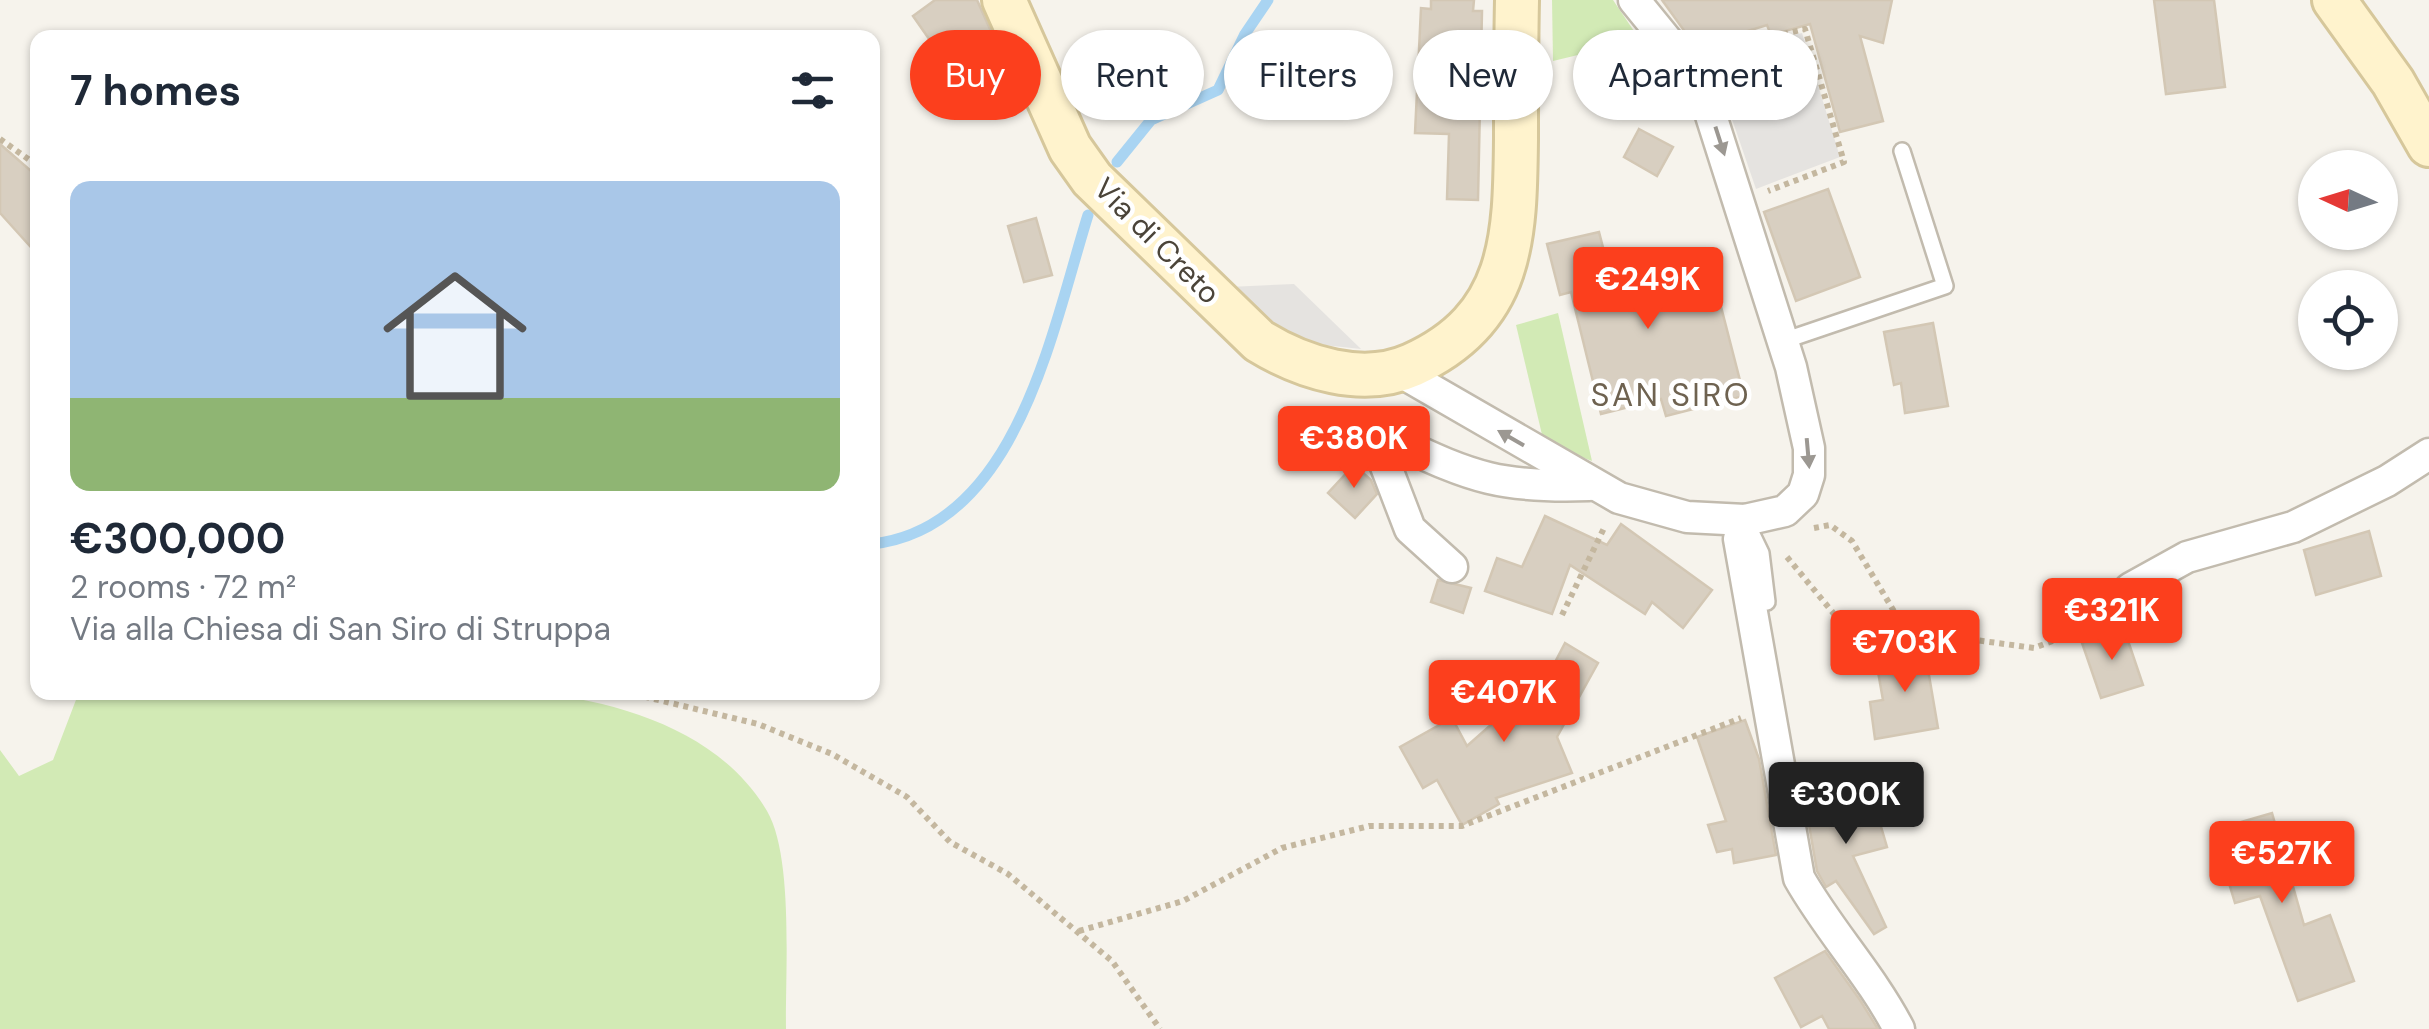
<!DOCTYPE html>
<html lang="en">
<head>
<meta charset="utf-8">
<style>
	body { margin:0; font-family:"DM Sans",sans-serif; background:#f6f6f7; color:#1f2937; height:100vh; display:flex; flex-direction:column; font-size:38px; white-space:nowrap }
	* { box-sizing:border-box; margin:0 }
	p { font-size:32px; color:#747a83 }
	.icon { flex:none; width:55px; height:55px; fill:none; stroke:currentColor; stroke-width:2; stroke-linecap:round; stroke-linejoin:round }
	.map { position:relative; flex:1; overflow:hidden }
	.panel { position:absolute; left:30px; top:30px; width:850px; height:670px; display:flex; flex-direction:column; background:#fff; border-radius:20px; box-shadow:0 2px 8px #0004 }
	.panel>* { flex:none }
	.top-card { position:absolute; left:910px; top:30px; width:950px; height:90px; display:flex; gap:20px }
	.needle { width:65px; rotate:274deg }
	.controls { position:absolute; left:2298px; top:150px; display:grid; gap:20px }
	.controls a { display:grid; place-items:center; width:100px; height:100px; border-radius:50%; background:#fff; box-shadow:0 2px 8px #0004; font-size:50px }
	.price { position:absolute; translate:-50% -85px; padding:0 22px; border-radius:10px; background:#fc3f1d; color:#fff; font-size:32px; line-height:65px; filter:drop-shadow(0 2px 5px #0008) }
	.price::after { content:''; position:absolute; left:50%; top:60px; width:30px; height:22px; margin-left:-15px; background:inherit; clip-path:polygon(0 0,100% 0,50% 100%) }
	.price.on { background:#222; color:#fff }
	ul { padding:0; list-style:none }
	li { display:grid; align-content:center; gap:20px; height:530px; padding:0 40px }
	li+li { border-top:2px solid #e0e1e3 }
	li span { display:grid; place-items:center; height:310px; border-radius:20px; color:#555 }
	li>.icon { margin-inline-start:auto }
	span .icon { width:180px; height:180px; fill:#fffc; stroke-width:1 }
	li b { font-size:42px }
	h2 { display:flex; justify-content:space-between; align-items:center; height:120px; padding:0 40px; font-size:42px }
	.chip { padding:0 35px; border-radius:45px; background:#fff; box-shadow:0 2px 8px #0004; font-size:35px; line-height:90px }
	.chip.on { background:#fc3f1d; color:#fff }
	.map>svg:first-child { display:block }
	.green { fill:#d2eab5 }
	.parking { fill:#e5e3e0 }
	.lines { fill:none; stroke-linecap:round; stroke-linejoin:round }
	.stream { stroke:#a9d4f2; stroke-width:11 }
	.building { fill:#d8cfc1; stroke:#d3c7b4; stroke-width:2.5 }
	.service-casing { stroke:#c2bbae; stroke-width:20 }
	.minor-casing { stroke:#c2bbae; stroke-width:35 }
	.secondary-casing { stroke:#d6c79b; stroke-width:48 }
	.path { stroke:#c4b79f; stroke-width:6; stroke-dasharray:5 5; stroke-linecap:butt }
	.service { stroke:#fff; stroke-width:15 }
	.minor { stroke:#fff; stroke-width:30 }
	.secondary { stroke:#fff3cd; stroke-width:42 }
	.oneway { fill:#9c9892 }
	.labels { text-anchor:middle; stroke-width:9; stroke-linejoin:round; paint-order:stroke }
	.street-label { font-size:30px; fill:#4b4439; stroke:#fff }
	.neighbourhood-label { font-size:32px; letter-spacing:2.5px; fill:#6e6250; stroke:#fff }
</style>
</head>
<body>
<div class="map">
<svg width="2429" height="1029" viewBox="0 0 2429 1029">
	<rect width="100%" height="100%" fill="#f6f3ec"/>
	<g class="green">
		<path d="M1552,0h61l27,40 -87,21z"/>
		<path d="M1558,313l34,148 -48,-18 -28,-118z"/>
		<path d="M79,692c109,0 217,1 325,4 45,2 91,-9 136,-3 85,10 181,40 227,118 27,46 18,164 19,218h-786v-279l19,26 34,-16z"/>
	</g>
	<g class="parking">
		<path d="M1802,33l38,124 -84,32 -23,-67 -32,-65z"/>
		<path d="M1294,284l67,65 -47,-5 -30,-11 -55,-46z"/>
	</g>
	<g class="lines">
		<g class="stream">
			<path d="M1117,162l34,-42 67,-30 27,-56 23,-34"/>
			<path d="M872,544c145,-16 180,-214 216,-329"/>
		</g>
	</g>
	<g class="building">
		<path d="M935,0h42l17,38 -44,31 -37,-53z"/>
		<path d="M1431,0h43l-1,11h9l-4,189 -31,-1 2,-65 -34,-1 6,-125 10,1z"/>
		<path d="M1662,0h230l-9,43 -23,-7 23,85 -43,11 -30,-108 -39,11 -4,-10 -71,22z"/>
		<path d="M2154,0h60l11,87 -59,7z"/>
		<path d="M1639,129l34,18 -16,29 -33,-19z"/>
		<path d="M0,144l38,33v78l-38,-42z"/>
		<path d="M1828,189l32,88 -64,24 -32,-89z"/>
		<path d="M1036,218l16,57 -28,7 -16,-56z"/>
		<path d="M1599,232l14,54 96,-26 35,136 -78,20 -5,-17 -60,15 -30,-122 -11,3 -13,-51z"/>
		<path d="M1933,323l15,83 -43,7 -4,-30 -7,2 -10,-53z"/>
		<path d="M1354,465l17,15 6,14 -22,24 -27,-25z"/>
		<path d="M1545,516l62,29 14,-21 91,66 -29,38 -31,-26 -7,12 -75,-49 -18,49 -67,-23 12,-33 25,9z"/>
		<path d="M2369,531l12,45 -65,19 -12,-45z"/>
		<path d="M1438,580l33,8 -8,25 -32,-11z"/>
		<path d="M2123,626l20,59 -42,13 -19,-55z"/>
		<path d="M1898,642l26,4 14,82 -63,11 -5,-37 13,-2 -6,-34 17,-2z"/>
		<path d="M1565,643l33,20 -41,74 15,36 -76,25 3,6 -37,21 -25,-45 -14,8 -23,-41 52,-29 15,28 43,-38 14,14z"/>
		<path d="M1745,720l14,39 17,96 -42,8 -2,-14 -15,3 -9,-27 18,-4 -29,-84z"/>
		<path d="M1858,787l8,29 11,-3 10,34 -34,9 33,71 -12,7 -38,-53 -10,6 -9,-16 -12,-69z"/>
		<path d="M2272,813l32,112 26,-10 24,66 -56,20 -38,-105 -25,7 -22,-73z"/>
		<path d="M1825,951l35,49 18,29h-49l-7,-13 -21,11 -26,-49z"/>
	</g>
	<g class="lines">
		<g class="service-casing">
			<g id="service">
				<path d="M1783,341l162,-55 -43,-135"/>
				<path d="M1747,524l14,29 6,49"/>
			</g>
		</g>
		<g class="minor-casing">
			<g id="minor">
				<path d="M1399,371l220,127 68,19 58,3 40,-9 18,-17 6,-19v-27l-18,-81 -91,-286 -66,-81"/>
				<path d="M1745,520l-6,19 60,339c30,53 72,97 100,151"/>
				<path d="M1452,567l-42,-38 -28,-73v-11l14,-4c76,37 107,47 193,44"/>
				<path d="M2105,615l26,-27 56,-31 106,-30 94,-46 42,-27"/>
			</g>
		</g>
		<g class="secondary-casing">
			<g id="secondary">
				<path d="M1004,0l66,148 22,31 167,162c44,27 104,46 153,24 102,-46 103,-128 104,-226 0,-47 0,-93 1,-139"/>
				<path d="M2334,0l59,82 36,63"/>
			</g>
		</g>
		<g class="path">
			<path d="M1715,50l90,-21 39,133 -76,29"/>
			<path d="M0,139l38,27"/>
			<path d="M1814,528l16,-3 22,16 49,82 23,10 110,15 44,-17"/>
			<path d="M1787,557l90,109"/>
			<path d="M1562,615l43,-89"/>
			<path d="M625,692l133,32 74,30 75,43 43,45 58,32 104,87 48,68"/>
			<path d="M1079,931l104,-30 99,-53 87,-22h93l279,-108"/>
		</g>
		<use href="#service" class="service"/>
		<use href="#minor" class="minor"/>
		<use href="#secondary" class="secondary"/>
	</g>
	<defs><path id="oneway-solid" d="M-6-.8H1V-3.2L6.5 0L1 3.2V.8H-6Z" transform="scale(2.5)"/></defs>
	<g class="oneway">
		<use href="#oneway-solid" transform="translate(1720 141) rotate(72)"/>
		<use href="#oneway-solid" transform="translate(1511 438) rotate(-150)"/>
		<use href="#oneway-solid" transform="translate(1808 453) rotate(85)"/>
	</g>
	<g class="labels">
		<g class="street-label">
			<text transform="translate(1157 241) rotate(45)" y="10">Via di Creto</text>
		</g>
		<g class="neighbourhood-label">
			<text x="1671" y="406">SAN SIRO</text>
		</g>
	</g>
</svg>
<div class="controls">
<a><svg class="needle" viewBox="-14 -14 28 28"><path d="M0-13l5 13h-10z" fill="#e53935"/><path d="M0 13l5-13h-10z" fill="#747a83"/></svg></a>
<a><svg class="icon" aria-label="locate" viewBox="0 0 24 24"><circle cx="12" cy="12" r="6"/><path d="M12 2v4M12 18v4M2 12h4M18 12h4"/></svg></a>
</div>
<b class="price" style="left:1648px;top:332px">€249K</b>
<b class="price" style="left:1354px;top:491px">€380K</b>
<b class="price" style="left:2112px;top:663px">€321K</b>
<b class="price" style="left:1905px;top:695px">€703K</b>
<b class="price" style="left:1504px;top:745px">€407K</b>
<b class="price on" style="left:1846px;top:847px">€300K</b>
<b class="price" style="left:2282px;top:906px">€527K</b>
<div class="top-card">
<a class="chip on">Buy</a>
<a class="chip">Rent</a>
<a class="chip">Filters</a>
<a class="chip">New</a>
<a class="chip">Apartment</a>
</div>
<section class="panel">
<h2>7 homes<svg class="icon" aria-label="filters" viewBox="0 0 24 24"><path d="M4 7h16M4 17h16"/><circle cx="9" cy="7" r="2"/><circle cx="15" cy="17" r="2"/></svg></h2>
<ul>
<li><span style="background:linear-gradient(#a9c7e8 70%,#8fb573 0)"><svg class="icon" aria-label="home" viewBox="0 0 24 24"><path d="M3 11l9-7 9 7M6 9v11h12V9"/></svg></span><div><b>€300,000</b><p>2 rooms · 72 m²</p><p>Via alla Chiesa di San Siro di Struppa</p></div></li>
</ul>
</section>
</div>
</body>
</html>
